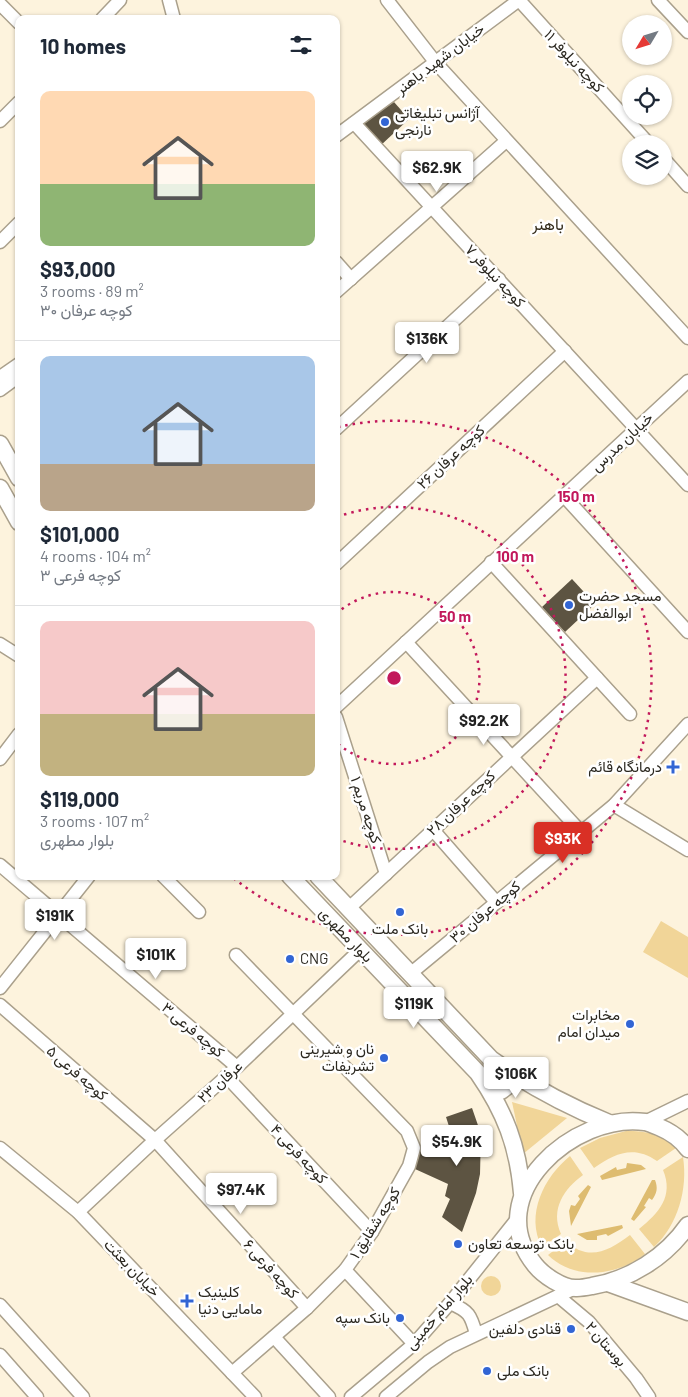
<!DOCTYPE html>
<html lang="en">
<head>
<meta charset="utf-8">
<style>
	body { margin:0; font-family:Barlow,Vazirmatn,sans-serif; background:#f6f6f7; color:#1f2937; height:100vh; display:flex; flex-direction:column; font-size:19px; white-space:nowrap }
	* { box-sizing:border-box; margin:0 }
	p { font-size:16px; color:#747a83 }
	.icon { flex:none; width:28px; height:28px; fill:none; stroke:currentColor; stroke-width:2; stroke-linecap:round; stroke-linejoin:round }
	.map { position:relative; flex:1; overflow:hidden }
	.details { position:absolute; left:15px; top:15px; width:325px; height:865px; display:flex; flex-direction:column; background:#fff; border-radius:10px; box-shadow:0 1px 4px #0004 }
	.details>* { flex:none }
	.needle { width:32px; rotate:232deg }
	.fabs { position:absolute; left:622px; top:15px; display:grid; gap:10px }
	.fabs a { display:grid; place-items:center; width:50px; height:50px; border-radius:50%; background:#fff; box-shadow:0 1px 4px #0004; font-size:25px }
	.price { position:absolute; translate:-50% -42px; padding:0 11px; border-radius:5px; background:#fff; color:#222; font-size:16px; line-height:32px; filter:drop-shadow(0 1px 2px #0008) }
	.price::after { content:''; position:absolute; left:50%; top:30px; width:15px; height:11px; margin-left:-8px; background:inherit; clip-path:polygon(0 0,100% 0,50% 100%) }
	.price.current { background:#d93025; color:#fff }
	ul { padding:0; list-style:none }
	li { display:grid; align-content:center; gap:10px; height:265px; padding:0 25px }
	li+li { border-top:1px solid #e0e1e3 }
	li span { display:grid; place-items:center; height:155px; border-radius:10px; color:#555 }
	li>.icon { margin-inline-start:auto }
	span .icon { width:90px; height:90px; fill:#fffc; stroke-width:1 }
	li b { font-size:21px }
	h2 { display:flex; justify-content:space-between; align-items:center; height:60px; padding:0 25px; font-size:21px }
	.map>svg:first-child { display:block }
	.green { fill:#f1d598 }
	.water { fill:#debc70 }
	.building { fill:#5d5442 }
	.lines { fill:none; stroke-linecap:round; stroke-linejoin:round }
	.minor-casing { stroke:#aaa08c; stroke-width:15 }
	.major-casing { stroke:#aaa08c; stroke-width:19 }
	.minor { stroke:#fff; stroke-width:12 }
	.major { stroke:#fff; stroke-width:16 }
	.ring { fill:none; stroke:#c2185b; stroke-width:2.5; stroke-dasharray:2.5 5 }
	.poi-dot { fill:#3265d4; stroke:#fff; stroke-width:2 }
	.labels { text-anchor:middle; stroke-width:5; stroke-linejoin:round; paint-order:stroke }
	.street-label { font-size:15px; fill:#2b2820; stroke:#fff }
	.poi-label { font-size:15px; fill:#2b2820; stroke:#fff; text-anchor:start }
	.neighbourhood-label { font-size:16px; fill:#302817; stroke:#fff }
	.centre { fill:#c2185b; stroke:#fff; stroke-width:2.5 }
	.ring-label { font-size:15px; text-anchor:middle; font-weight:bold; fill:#c2185b; stroke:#fff; stroke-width:5; stroke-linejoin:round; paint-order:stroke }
</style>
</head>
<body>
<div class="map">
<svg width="688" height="1397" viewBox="0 0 688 1397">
	<rect width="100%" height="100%" fill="#fdf3dd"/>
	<g class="green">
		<path d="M661,921l27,16v41l-45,-26z"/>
		<path d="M512,1102l55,16 -44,36z"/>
		<path d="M626,1131c19,0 35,2 50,17l-19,13c-23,-16 -42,-8 -63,7l-14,-20 20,-10z"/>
		<path d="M570,1156l13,19c-19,14 -33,34 -22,59l-19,13c-17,-32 2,-70 28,-91z"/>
		<path d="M683,1157c5,32 -5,68 -29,90l-15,-18c20,-16 35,-33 24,-59z"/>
		<path d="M630,1235l15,19c-27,22 -71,27 -97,1l18,-14c22,21 43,10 64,-6z"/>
		<circle cx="491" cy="1286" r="10"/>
	</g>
	<g class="water">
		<path d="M627,1163l14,2 5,4 -44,11 -2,-4 16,-9 1,3 9,-2z"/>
		<path d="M652,1180h3c3,8 2,13 -3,20l-3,-2 -5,8 2,1 -12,14 -3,-2z"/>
		<path d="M588,1185l3,2 -20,39 -2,-15 2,-6 4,1 5,-7 -2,-3z"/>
		<path d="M622,1225l1,3 -15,8 -2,-2 -9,2v4h-10l-10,-6z"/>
	</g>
	<g class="building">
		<path d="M394,102l15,17 -29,27 -20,-21z"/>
		<path d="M572,579l23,25 -30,28 -23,-25z"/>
		<path d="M472,1108l9,26 -1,40 -4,19 -14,39 -20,-15 8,-18 -5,-3 3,-12 -33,-15 4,-20 35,9 3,-7 -11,-34z"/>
	</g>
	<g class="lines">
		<g class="minor-casing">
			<g id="minor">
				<path d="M169,0l5,19"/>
				<path d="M387,0l49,63 252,275"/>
				<path d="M519,0l130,144"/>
				<path d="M658,0l30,32"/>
				<path d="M0,4l19,19"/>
				<path d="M102,19l18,-19"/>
				<path d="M0,121l19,-19"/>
				<path d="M354,123l334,362"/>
				<path d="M336,136l183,-136"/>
				<path d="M664,159l24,27"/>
				<path d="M0,242l19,-19"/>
				<path d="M336,262l15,17"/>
				<path d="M336,292l170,-151"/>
				<path d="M0,377l19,-13"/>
				<path d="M0,390l19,-14"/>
				<path d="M336,429l163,-150"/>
				<path d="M564,496l124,136"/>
				<path d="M491,562l139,152"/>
				<path d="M336,564l229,-213"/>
				<path d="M406,642l175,190"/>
				<path d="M0,644l19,12"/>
				<path d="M336,707l352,-326"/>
				<path d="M336,717l50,157"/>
				<path d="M0,759l19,-25"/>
				<path d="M614,805l74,45"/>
				<path d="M433,830l63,72"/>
				<path d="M0,865l237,202"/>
				<path d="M163,876l36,36"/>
				<path d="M348,909l249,-231"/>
				<path d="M410,974l204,-169 74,-81"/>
				<path d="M0,988l89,-112"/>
				<path d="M0,1005l155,135 152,168"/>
				<path d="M226,1076l146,156"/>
				<path d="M645,1122l43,-21"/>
				<path d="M0,1148l78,64 177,185"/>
				<path d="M78,1212l77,-72 82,-73 123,-117"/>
				<path d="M345,1270l69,74"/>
				<path d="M558,1296l31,26 47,56 13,19"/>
				<path d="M450,1303c19,8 21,12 26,31"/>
				<path d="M0,1305l83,92"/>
				<path d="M274,1337l55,60"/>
				<path d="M0,1355l37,42"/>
				<path d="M232,1373l75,-65 38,-38 27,-38 37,-66 5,-18 -7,-17 -171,-176"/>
				<path d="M351,1397l63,-53 36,-41 67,-84"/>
				<path d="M386,1397l42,-35 22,-15 125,-59"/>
			</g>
		</g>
		<g class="major-casing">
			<g id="major">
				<path d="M0,444l19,34"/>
				<path d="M0,488l19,34"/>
				<path d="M290,876l188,197c27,39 40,73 44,120"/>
				<path d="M318,876l173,183c37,26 76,47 118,64"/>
				<path d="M491,1092l10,-1 9,-7 2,-11"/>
				<path d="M688,1149c-7,-10 -17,-17 -29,-22 -5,-2 -10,-4 -14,-5 -71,-10 -166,74 -110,143 8,10 28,24 42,23 5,0 10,-1 15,-2 37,-6 74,-29 96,-61"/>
				<path d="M608,1283l80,29"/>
			</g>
		</g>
		<use href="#minor" class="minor"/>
		<use href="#major" class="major"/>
	</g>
	<g class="ring">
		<path d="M336 614A86 86 0 1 1 336 742"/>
		<path d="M337 517A171 171 0 1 1 337 839"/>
		<path d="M338 427A257 257 0 1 1 231 876"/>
	</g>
	<g class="poi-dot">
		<circle cx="385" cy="122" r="5"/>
		<circle cx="569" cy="605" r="5"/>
		<path d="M670.5 759.5h5v5h5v5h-5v5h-5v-5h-5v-5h5z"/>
		<circle cx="400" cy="912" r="5"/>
		<circle cx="290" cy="959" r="5"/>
		<circle cx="630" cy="1024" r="5"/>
		<circle cx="384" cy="1058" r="5"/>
		<circle cx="458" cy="1244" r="5"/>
		<path d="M184.5 1293.5h5v5h5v5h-5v5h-5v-5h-5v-5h5z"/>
		<circle cx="400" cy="1318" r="5"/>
		<circle cx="571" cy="1329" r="5"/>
		<circle cx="487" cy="1371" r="5"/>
	</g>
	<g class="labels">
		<g class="street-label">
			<text transform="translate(440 59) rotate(-37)" y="5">خیابان شهید باهنر</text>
			<text transform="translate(574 61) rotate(47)" y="5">کوچه نیلوفر ۱۱</text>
			<text transform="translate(495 276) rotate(47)" y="5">کوچه نیلوفر ۷</text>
			<text transform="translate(622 442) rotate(-43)" y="5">خیابان مدرس</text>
			<text transform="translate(451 457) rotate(-43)" y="5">کوچه عرفان ۲۶</text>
			<text transform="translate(461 803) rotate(-43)" y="5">کوچه عرفان ۲۸</text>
			<text transform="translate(366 810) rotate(72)" y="5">کوچه مریم ۱</text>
			<text transform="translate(485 912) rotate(-40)" y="5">کوچه عرفان ۳۰</text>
			<text transform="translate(346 935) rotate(46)" y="5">بلوار مطهری</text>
			<text transform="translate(193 1030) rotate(40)" y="5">کوچه فرعی ۳</text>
			<text transform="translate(77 1073) rotate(41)" y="5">کوچه فرعی ۵</text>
			<text transform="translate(220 1082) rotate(-42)" y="5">عرفان ۲۳</text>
			<text transform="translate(299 1154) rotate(47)" y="5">کوچه فرعی ۴</text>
			<text transform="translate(375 1223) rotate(-58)" y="5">کوچه شقایق ۱</text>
			<text transform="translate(132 1268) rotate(46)" y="5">خیابان بعثت</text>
			<text transform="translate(271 1269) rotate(48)" y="5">کوچه فرعی ۶</text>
			<text transform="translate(439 1312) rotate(-49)" y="5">بلوار امام خمینی</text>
			<text transform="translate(606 1344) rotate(49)" y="5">بوستان ۲</text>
		</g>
		<g class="poi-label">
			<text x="395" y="118">آژانس تبلیغاتی<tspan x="395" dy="17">نارنجی</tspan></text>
			<text x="579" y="601">مسجد حضرت<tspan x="579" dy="17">ابوالفضل</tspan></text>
			<text x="662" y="772" text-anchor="end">درمانگاه قائم</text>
			<text x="400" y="934" text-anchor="middle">بانک ملت</text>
			<text x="300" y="964">CNG</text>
			<text x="620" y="1020" text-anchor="end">مخابرات<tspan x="620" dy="17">میدان امام</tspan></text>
			<text x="374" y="1054" text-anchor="end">نان و شیرینی<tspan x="374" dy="17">تشریفات</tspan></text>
			<text x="468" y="1249">بانک توسعه تعاون</text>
			<text x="198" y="1297">کلینیک<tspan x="198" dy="17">مامایی دنیا</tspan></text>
			<text x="390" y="1323" text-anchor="end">بانک سپه</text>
			<text x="561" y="1334" text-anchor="end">قنادی دلفین</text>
			<text x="497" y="1376">بانک ملی</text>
		</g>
		<g class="neighbourhood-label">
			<text x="548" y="230">باهنر</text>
		</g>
	</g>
	<circle cx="394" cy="678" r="8" class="centre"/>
	<g class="ring-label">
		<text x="576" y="502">150 m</text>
		<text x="515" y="562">100 m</text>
		<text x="455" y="622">50 m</text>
	</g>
</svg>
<div class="fabs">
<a><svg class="needle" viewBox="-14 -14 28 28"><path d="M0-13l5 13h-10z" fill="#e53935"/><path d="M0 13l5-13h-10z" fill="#747a83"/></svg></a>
<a><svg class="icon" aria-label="locate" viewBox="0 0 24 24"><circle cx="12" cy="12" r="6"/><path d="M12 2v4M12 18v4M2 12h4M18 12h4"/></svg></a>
<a><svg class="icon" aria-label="layers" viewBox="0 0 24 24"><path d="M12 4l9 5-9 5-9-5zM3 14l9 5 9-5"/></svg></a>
</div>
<b class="price" style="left:437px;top:193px">$62.9K</b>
<b class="price" style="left:427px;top:364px">$136K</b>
<b class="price" style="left:484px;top:746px">$92.2K</b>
<b class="price current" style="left:563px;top:864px">$93K</b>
<b class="price" style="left:55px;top:941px">$191K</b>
<b class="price" style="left:156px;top:980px">$101K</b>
<b class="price" style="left:414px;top:1029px">$119K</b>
<b class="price" style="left:516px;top:1099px">$106K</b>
<b class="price" style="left:457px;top:1167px">$54.9K</b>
<b class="price" style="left:241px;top:1215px">$97.4K</b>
<section class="details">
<h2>10 homes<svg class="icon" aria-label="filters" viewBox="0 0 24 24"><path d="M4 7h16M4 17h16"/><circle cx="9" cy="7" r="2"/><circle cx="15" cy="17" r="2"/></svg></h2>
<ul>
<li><span style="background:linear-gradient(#ffd9b3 60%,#8fb573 0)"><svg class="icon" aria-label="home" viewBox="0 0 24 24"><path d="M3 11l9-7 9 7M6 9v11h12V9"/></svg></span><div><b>$93,000</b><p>3 rooms · 89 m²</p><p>کوچه عرفان ۳۰</p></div></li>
<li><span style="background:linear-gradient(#a9c7e8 70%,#b9a48a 0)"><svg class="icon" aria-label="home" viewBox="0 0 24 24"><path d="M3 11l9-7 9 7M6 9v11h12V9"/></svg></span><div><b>$101,000</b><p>4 rooms · 104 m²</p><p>کوچه فرعی ۳</p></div></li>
<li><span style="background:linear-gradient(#f6c9c9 60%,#c2b280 0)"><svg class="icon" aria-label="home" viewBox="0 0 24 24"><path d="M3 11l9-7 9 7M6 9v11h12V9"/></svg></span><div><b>$119,000</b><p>3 rooms · 107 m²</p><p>بلوار مطهری</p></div></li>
</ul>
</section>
</div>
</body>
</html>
